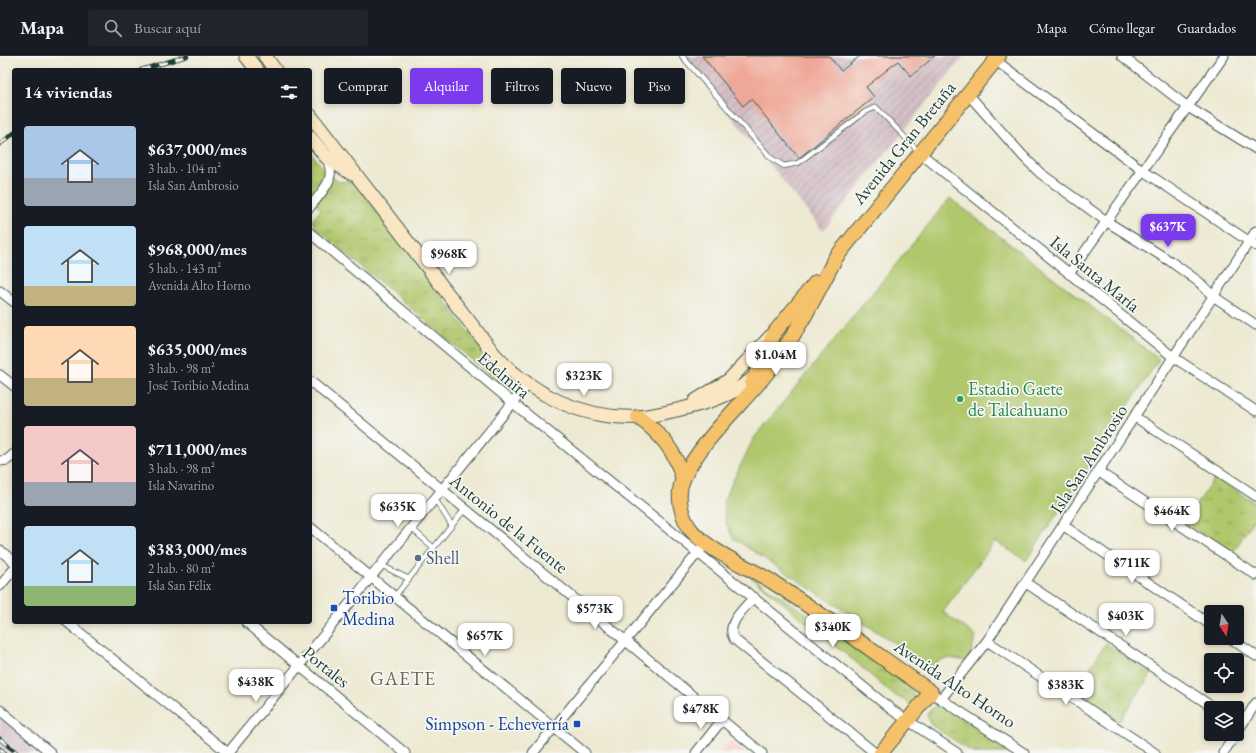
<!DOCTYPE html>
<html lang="es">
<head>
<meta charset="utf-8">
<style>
	body { margin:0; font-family:"EB Garamond",serif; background:#20242c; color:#f1f3f6; height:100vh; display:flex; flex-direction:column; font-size:15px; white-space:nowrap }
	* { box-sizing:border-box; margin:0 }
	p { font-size:13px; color:#9ea1a6 }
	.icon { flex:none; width:22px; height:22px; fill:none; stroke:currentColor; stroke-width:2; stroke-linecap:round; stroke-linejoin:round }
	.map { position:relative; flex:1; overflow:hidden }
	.drawer { position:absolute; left:12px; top:12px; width:300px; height:556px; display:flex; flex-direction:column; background:#171b24; border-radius:4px; box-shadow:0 2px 6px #0003 }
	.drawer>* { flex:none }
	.banner { position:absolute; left:324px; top:12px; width:380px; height:36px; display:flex; gap:8px }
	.needle { width:26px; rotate:168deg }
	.controls { position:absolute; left:1204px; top:549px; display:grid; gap:8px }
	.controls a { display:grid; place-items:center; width:40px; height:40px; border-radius:4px; background:#171b24; box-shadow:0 2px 6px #0003; font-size:20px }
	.price { position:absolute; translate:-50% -34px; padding:0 9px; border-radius:8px; background:#fff; color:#222; font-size:13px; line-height:26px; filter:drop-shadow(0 1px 2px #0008) }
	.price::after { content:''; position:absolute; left:50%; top:24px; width:12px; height:9px; margin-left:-6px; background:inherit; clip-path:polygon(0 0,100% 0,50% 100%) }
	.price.selected { background:#7c3aed; color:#fff }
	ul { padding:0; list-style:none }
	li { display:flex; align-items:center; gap:12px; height:100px; padding:0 12px }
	li span { display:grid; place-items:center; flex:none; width:112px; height:80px; border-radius:4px; color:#555 }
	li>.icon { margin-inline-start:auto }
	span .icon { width:48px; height:48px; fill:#fffc; stroke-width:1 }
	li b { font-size:17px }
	h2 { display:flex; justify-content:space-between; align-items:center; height:48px; padding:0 12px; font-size:17px }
	.tag { padding:0 14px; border-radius:4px; background:#171b24; box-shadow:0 2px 6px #0003; font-size:14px; line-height:36px }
	.tag.selected { background:#7c3aed; color:#fff }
	header { display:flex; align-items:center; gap:24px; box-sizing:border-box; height:56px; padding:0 20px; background:#171b24; border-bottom:1px solid #363941 }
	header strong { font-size:19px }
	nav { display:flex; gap:22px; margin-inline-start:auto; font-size:14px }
	.search { width:280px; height:36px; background:#20242c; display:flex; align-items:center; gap:10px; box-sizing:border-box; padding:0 14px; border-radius:4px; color:#9ea1a6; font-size:15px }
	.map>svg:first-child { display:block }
	.built { fill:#f7d0ce }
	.industrial { fill:url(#industrial-furrows) }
	.railway { fill:#d2bec4 }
	.grass { fill:#b0c76c; stroke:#688250 }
	.park { fill:url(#park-tufts); stroke:#688250 }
	.building { fill:#efa897 }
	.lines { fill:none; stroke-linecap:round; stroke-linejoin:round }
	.lane-casing { stroke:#3e574c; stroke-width:6 }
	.street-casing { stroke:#3e574c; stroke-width:11 }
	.secondary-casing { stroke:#3e574c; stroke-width:15 }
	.primary-casing { stroke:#3e574c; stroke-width:16 }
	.lane { stroke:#fff; stroke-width:4.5 }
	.street { stroke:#fff; stroke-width:9 }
	.secondary { stroke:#fbe6c4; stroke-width:13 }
	.primary { stroke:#f5c16b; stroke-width:14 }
	.rail-casing { stroke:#1f3d34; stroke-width:4.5 }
	.rail { stroke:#f6f6f2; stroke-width:3; stroke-dasharray:9; stroke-linecap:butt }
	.leisure-dot { fill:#2e9e5b; stroke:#f6f6f2; stroke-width:1.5 }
	.service-dot { fill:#5c6f8a; stroke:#f6f6f2; stroke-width:1.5 }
	.transit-dot { fill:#1a4fb4; stroke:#f6f6f2; stroke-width:1.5 }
	.labels { text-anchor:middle; stroke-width:3.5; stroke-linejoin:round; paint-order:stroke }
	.street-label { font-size:18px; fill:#1f3d34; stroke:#f6f6f2 }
	.leisure-label { font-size:18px; fill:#27864d; stroke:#f6f6f2; text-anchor:start }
	.service-label { font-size:18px; fill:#4e5e75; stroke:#f6f6f2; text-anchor:start }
	.transit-label { font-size:18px; fill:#164399; stroke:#f6f6f2; text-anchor:start }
	.neighbourhood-label { font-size:19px; letter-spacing:1px; fill:#686257; stroke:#f6f6f2 }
</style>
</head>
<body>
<header>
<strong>Mapa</strong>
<div class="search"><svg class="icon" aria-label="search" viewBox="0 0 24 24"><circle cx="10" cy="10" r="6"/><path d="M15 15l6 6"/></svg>Buscar aquí</div>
<nav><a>Mapa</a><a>Cómo llegar</a><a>Guardados</a></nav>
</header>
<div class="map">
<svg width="1256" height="697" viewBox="0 0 1256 697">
	<defs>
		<pattern id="industrial-furrows" width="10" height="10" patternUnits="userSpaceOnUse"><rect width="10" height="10" fill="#d2bec4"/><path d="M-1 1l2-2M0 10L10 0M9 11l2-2" fill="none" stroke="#aa9ca0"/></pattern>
		<pattern id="park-tufts" width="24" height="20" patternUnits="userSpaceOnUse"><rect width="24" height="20" fill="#b0c76c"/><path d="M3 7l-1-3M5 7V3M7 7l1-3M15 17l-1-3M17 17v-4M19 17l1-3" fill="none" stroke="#8fa35a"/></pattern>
	</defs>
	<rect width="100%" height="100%" fill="#f6f6f2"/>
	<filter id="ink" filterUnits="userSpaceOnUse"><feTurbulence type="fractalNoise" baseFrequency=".025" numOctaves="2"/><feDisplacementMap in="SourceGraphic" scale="8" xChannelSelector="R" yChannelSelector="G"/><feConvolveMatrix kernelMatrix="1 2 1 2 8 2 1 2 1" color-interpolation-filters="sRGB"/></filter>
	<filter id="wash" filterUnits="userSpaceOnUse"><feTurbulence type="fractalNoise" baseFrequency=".012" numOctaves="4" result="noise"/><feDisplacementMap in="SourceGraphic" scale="16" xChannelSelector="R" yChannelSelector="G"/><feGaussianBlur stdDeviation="0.9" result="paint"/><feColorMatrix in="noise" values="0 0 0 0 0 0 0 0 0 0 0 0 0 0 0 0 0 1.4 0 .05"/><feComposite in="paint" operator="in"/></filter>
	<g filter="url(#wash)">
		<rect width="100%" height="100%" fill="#ede9d2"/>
		<path class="built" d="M730,685l15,12h-26z"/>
		<path class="industrial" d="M683,0h281l-141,175z"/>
		<path class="railway" d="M0,659l34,30 10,8h-44z"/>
		<path class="grass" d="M950,142l209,161 -133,202 -31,-20 -52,71 33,24 -8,26c-15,-4 -26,-7 -37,5l-198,-129 -7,-15 -3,-22 31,-63z"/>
		<g class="park">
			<path d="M310,96l17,21 12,9c13,-3 19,5 27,14l129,171 21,17 -6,8 -195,-165 -2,-7 8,-11 -11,-10z"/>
			<path d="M1215,421l41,26v13l-24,38 -47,-31z"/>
			<path d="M751,521l149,98c9,11 19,21 15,36l-11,-11 -12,-6 -34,-30z"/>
			<path d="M1106,587l46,30 -33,49 -45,-30z"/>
			<path d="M941,649l76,48h-43l-43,-28 -4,-10 3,-6z"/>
		</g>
		<g id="blocks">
			<path class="building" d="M702,0h127l12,15 19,-15h75l-24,20 -13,-15 -32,26 8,10 -75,61 -48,-59 -8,7z"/>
		</g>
	</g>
	<g filter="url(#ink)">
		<use href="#blocks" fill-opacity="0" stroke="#3e574c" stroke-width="1"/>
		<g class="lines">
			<g class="lane-casing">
				<g id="lane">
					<path d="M682,0l89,102 13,8 14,-3 67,-51 11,-5 43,45"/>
					<path d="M435,443l17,27"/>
					<path d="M411,472l23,20"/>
					<path d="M381,509l28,14"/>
					<path d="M395,540l70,-87"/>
				</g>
			</g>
			<g class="street-casing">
				<g id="street">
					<path d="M1122,0l66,51 68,42"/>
					<path d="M995,4l147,110 114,76"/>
					<path d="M968,38l55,62 17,17 66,48 64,40 29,21 14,14 43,29"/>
					<path d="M920,97l253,204 83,54"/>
					<path d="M310,151c13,-17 28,-28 16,-50"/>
					<path d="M310,177l203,170 379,307 65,43"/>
					<path d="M1069,218l155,-218"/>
					<path d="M0,235l14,11"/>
					<path d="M0,319l14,11"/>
					<path d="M310,325l452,372"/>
					<path d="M1135,361l121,79"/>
					<path d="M0,405l7,-1 7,-6"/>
					<path d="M1099,416l157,103"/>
					<path d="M1064,470l147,99"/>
					<path d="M310,471l275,226"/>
					<path d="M0,494l14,12"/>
					<path d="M1026,527l188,125"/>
					<path d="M0,530l14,-17"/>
					<path d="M754,541c-10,12 -29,27 -20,42l141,114"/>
					<path d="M67,566l161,131"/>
					<path d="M246,566l159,131"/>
					<path d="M1230,582l26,18"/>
					<path d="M987,585l168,112"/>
					<path d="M936,640l88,57"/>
					<path d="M941,643l46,-58 269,-410"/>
					<path d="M0,654l51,43"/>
					<path d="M1237,676l19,-29"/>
					<path d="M228,697l300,-369"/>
					<path d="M533,697l168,-204"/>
					<path d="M696,697l26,-33"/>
					<path d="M1223,697l13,-19"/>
				</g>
			</g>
			<g class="secondary-casing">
				<g id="secondary">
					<path d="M246,0l11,14"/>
					<path d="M265,0l10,14"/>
					<path d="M310,59l185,240c36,39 89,65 143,62 13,-1 26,-4 39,-7 31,-7 57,-15 82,-36"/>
					<path d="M310,81l16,20 26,17"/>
					<path d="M695,345l34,-21 42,-44"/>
				</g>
			</g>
			<g class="primary-casing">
				<g id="primary">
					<path d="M837,199c-22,43 -44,86 -75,124 -25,30 -63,65 -79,100 -7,16 -2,39 9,52 17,20 56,36 79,50 54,35 107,74 160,111l-50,61"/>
					<path d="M833,205l166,-205"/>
					<path d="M752,327l23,-51 41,-50"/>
					<path d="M638,361c23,17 38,34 45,63"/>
				</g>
			</g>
			<use href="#lane" class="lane"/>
			<use href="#street" class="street"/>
			<use href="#secondary" class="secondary"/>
			<use href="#primary" class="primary"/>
			<g class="rail-casing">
				<g id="rail">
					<path d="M141,14l46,-14"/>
					<path d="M0,88l14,-11"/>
					<path d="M0,683l17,14"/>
					<path d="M0,693l5,4"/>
				</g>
			</g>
			<use href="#rail" class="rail"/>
		</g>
	</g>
	<circle class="leisure-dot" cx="960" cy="343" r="4"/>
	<circle class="service-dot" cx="418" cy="502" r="4"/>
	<g class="transit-dot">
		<rect x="330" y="548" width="8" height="8" rx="2"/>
		<rect x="573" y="664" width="8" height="8" rx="2"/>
	</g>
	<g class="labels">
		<g class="street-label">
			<text transform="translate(904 87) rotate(-51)" y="6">Avenida Gran Bretaña</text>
			<text transform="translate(1095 218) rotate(39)" y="6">Isla Santa María</text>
			<text transform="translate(504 319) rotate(40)" y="6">Edelmira</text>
			<text transform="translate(1089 403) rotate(-57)" y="6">Isla San Ambrosio</text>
			<text transform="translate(509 468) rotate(39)" y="6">Antonio de la Fuente</text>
			<text transform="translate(326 611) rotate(39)" y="6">Portales</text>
			<text transform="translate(955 628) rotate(34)" y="6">Avenida Alto Horno</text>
		</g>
		<g class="leisure-label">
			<text x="968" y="339">Estadio Gaete<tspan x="968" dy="21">de Talcahuano</tspan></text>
		</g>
		<g class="service-label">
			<text x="426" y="508">Shell</text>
		</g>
		<g class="transit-label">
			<text x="342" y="548">Toribio<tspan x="342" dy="21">Medina</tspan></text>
			<text x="569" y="674" text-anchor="end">Simpson - Echeverría</text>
		</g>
		<g class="neighbourhood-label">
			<text x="403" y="629">GAETE</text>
		</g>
	</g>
</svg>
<div class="controls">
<a><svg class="needle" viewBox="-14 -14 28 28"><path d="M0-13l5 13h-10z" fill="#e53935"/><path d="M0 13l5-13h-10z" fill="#9ea1a6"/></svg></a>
<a><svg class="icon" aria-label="locate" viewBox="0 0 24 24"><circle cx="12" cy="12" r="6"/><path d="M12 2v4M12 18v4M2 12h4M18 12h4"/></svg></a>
<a><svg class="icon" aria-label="layers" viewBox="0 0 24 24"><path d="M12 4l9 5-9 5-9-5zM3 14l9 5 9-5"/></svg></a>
</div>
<b class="price selected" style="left:1168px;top:192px">$637K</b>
<b class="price" style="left:449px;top:219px">$968K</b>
<b class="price" style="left:776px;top:320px">$1.04M</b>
<b class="price" style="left:584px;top:341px">$323K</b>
<b class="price" style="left:398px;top:472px">$635K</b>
<b class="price" style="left:1172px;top:476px">$464K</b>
<b class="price" style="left:1132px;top:528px">$711K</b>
<b class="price" style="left:595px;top:574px">$573K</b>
<b class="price" style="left:1126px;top:581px">$403K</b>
<b class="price" style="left:833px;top:592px">$340K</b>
<b class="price" style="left:485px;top:601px">$657K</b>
<b class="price" style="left:256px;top:647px">$438K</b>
<b class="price" style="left:1066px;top:650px">$383K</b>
<b class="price" style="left:701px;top:674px">$478K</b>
<div class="banner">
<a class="tag">Comprar</a>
<a class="tag selected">Alquilar</a>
<a class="tag">Filtros</a>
<a class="tag">Nuevo</a>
<a class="tag">Piso</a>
</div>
<section class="drawer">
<h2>14 viviendas<svg class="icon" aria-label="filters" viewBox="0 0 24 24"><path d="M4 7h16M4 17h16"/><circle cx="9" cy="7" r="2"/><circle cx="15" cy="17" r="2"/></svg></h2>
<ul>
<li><span style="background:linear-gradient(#a9c7e8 65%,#9aa5b1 0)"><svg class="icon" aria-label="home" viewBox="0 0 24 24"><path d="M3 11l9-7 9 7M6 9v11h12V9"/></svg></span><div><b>$637,000/mes</b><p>3 hab. · 104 m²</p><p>Isla San Ambrosio</p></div></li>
<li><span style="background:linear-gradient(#bfe0f5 75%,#c2b280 0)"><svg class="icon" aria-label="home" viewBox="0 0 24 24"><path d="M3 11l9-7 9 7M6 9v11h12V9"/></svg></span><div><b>$968,000/mes</b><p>5 hab. · 143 m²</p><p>Avenida Alto Horno</p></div></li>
<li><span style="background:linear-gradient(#ffd9b3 65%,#c2b280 0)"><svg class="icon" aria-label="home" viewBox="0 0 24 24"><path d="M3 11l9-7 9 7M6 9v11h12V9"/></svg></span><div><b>$635,000/mes</b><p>3 hab. · 98 m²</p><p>José Toribio Medina</p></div></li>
<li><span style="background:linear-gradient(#f6c9c9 70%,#9aa5b1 0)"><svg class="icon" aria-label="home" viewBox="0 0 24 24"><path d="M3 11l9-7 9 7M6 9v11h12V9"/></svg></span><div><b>$711,000/mes</b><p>3 hab. · 98 m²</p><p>Isla Navarino</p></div></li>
<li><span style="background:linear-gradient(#bfe0f5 75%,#8fb573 0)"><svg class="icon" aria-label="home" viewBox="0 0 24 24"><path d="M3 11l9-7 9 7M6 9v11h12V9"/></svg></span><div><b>$383,000/mes</b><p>2 hab. · 80 m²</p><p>Isla San Félix</p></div></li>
</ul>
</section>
</div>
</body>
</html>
